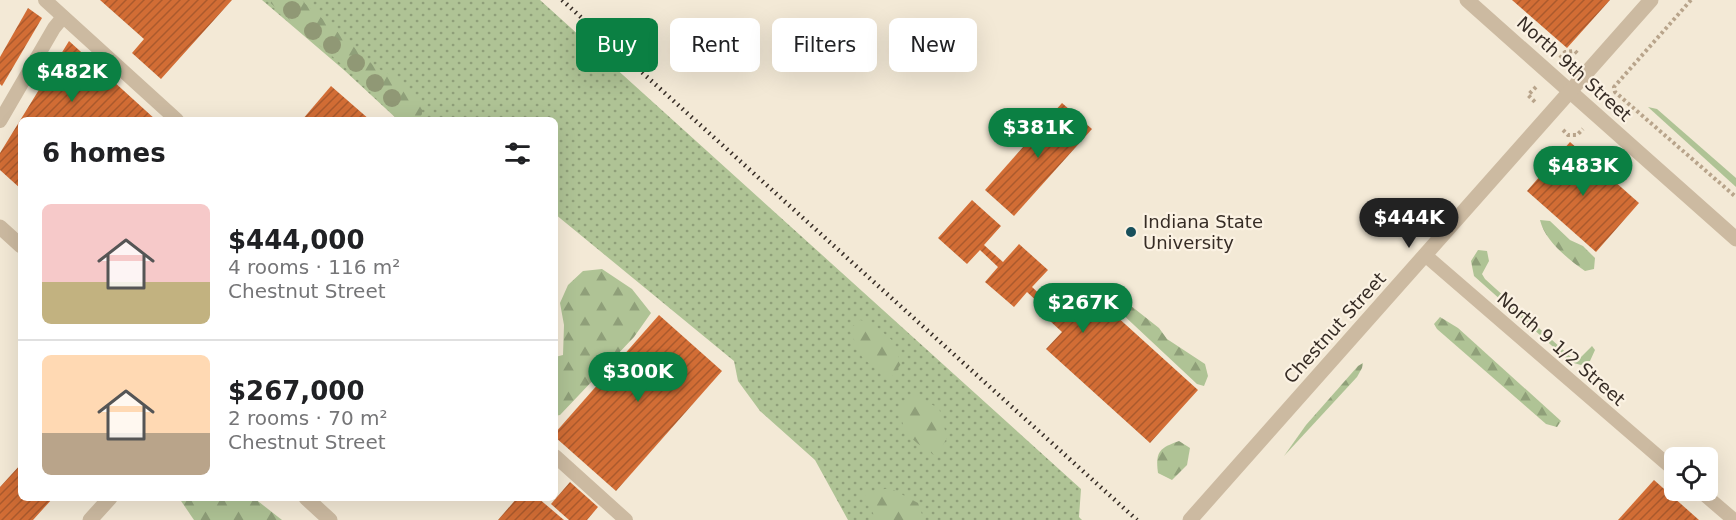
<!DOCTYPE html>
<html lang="en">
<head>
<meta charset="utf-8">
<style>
	body { margin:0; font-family:"DejaVu Sans",sans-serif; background:#f6f6f6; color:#202124; height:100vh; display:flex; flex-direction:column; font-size:22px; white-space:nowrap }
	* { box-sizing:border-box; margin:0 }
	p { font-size:20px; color:#757577 }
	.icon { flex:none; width:33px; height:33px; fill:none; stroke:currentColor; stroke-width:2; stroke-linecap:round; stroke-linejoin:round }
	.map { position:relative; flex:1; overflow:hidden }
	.details { position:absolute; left:18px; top:117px; width:540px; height:384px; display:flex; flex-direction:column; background:#fff; border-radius:9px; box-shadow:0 6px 24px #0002 }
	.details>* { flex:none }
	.top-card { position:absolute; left:576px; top:18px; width:570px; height:54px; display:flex; gap:12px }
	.buttons { position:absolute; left:1664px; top:447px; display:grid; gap:12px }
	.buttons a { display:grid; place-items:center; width:54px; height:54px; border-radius:9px; background:#fff; box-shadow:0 6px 24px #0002; font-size:30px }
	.price { position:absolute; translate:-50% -51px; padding:0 14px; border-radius:21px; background:#0b8043; color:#fff; font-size:20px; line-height:39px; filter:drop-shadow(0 2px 3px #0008) }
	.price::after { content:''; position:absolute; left:50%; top:36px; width:18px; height:14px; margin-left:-9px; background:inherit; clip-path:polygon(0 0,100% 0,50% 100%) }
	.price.active { background:#222; color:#fff }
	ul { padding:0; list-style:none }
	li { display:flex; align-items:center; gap:18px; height:150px; padding:0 24px }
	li+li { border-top:2px solid #e0e0e0 }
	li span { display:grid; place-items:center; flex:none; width:168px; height:120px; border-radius:9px; color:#555 }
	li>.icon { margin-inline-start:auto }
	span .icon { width:72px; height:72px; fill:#fffc; stroke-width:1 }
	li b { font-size:26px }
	h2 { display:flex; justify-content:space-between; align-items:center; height:72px; padding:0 24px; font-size:26px }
	.chip { padding:0 21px; border-radius:9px; background:#fff; box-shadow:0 6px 24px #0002; font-size:21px; line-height:54px }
	.chip.active { background:#0b8043; color:#fff }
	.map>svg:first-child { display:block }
	.grass { fill:url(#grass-dots) }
	.forest { fill:url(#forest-firs) }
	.building { fill:url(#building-hatch) }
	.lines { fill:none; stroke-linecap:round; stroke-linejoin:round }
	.path { stroke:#b8a48b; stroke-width:4; stroke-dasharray:3 3; stroke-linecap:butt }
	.lane { stroke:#ccbaa1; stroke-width:14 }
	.street { stroke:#ccbaa1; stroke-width:15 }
	.rail { stroke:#362c25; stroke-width:4.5; stroke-dasharray:1.5 4.5; stroke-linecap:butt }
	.tree { fill:#909875 }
	.poi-dot { fill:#174f5b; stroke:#fbf2e3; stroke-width:2 }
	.labels { text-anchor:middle; stroke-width:4.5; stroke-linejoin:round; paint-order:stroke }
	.street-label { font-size:18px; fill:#362c25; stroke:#fbf2e3 }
	.poi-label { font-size:18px; fill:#362c25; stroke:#fbf2e3; text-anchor:start }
</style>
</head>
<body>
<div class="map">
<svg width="1736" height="520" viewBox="0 0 1736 520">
	<defs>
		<pattern id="grass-dots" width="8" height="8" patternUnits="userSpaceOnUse" patternTransform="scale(1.5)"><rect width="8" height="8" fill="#afc395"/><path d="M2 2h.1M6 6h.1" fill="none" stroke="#8f9f79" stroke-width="1.8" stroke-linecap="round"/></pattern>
		<pattern id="forest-firs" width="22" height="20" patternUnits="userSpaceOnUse" patternTransform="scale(1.5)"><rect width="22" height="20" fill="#afc395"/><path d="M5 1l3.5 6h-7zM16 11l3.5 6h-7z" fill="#8f9f79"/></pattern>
		<pattern id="building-hatch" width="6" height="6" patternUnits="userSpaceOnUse" patternTransform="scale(1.5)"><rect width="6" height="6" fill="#d26d35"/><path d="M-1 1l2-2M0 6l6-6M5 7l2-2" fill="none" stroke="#ab5a2d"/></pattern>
	</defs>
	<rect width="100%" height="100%" fill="#f3e9d6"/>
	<path class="grass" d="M262,0h278l541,489 -2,28 3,3h-234l-33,-60 -55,-49 -22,-30 -4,-20 -179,-147v-94h-157l-54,-50z"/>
	<g class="forest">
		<path d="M267,0h34l46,40 17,17 13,11 21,11 24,26v9l-4,6h-12z"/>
		<path d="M1648,107l9,2 79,69v9z"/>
		<path d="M1540,220l10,1 20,19 13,6 12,12 -1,11 -9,2c-17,-12 -40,-30 -45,-51z"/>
		<path d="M1478,250l9,1 2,10 -7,13 3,5 88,80 5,1 14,-14 3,4 -5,11 -9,4 -11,-3 -96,-86 -3,-15z"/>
		<path d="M602,269l30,20 19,24 -17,24 -74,78 -5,1v-59l8,-2 1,-30 -4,-22 8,-18 15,-14z"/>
		<path d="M1107,287l52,41 8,11 38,25 3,12 -4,10 -7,-2 -94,-88z"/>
		<path d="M1440,317l18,11 103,93 -4,6 -11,-3 -109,-95 -3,-5z"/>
		<path d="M860,320l12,3 21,18 8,23 -12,17 -27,-24 -13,-28z"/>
		<path d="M1363,363l-1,5 -5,9 -73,79 22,-31 52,-59z"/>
		<path d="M914,396l25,12 8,30 -11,18c-23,-15 -36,-22 -36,-53z"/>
		<path d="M1179,441l11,7 -3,17 -15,15 -14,-7c-3,-22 2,-25 21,-32z"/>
		<path d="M890,488l28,15 6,17h-48l-12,-27z"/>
		<path d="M179,498h75l28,22h-88z"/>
	</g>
	<g class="building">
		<path d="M100,0h132l-71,79 -29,-26 12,-14z"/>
		<path d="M1512,0h98l-43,48z"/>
		<path d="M28,8l14,10 -40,68 -2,-2v-27z"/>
		<path d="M69,41l87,79h-135v69l-21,-19v-17z"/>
		<path d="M331,86l39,34h-68z"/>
		<path d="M1062,103l30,26 -78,87 -29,-26z"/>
		<path d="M1570,142l69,61 -43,49 -69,-61z"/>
		<path d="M972,200l29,26 -17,19 19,17 16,-18 29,26 -16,17 14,13 9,-10 24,22 15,-16 104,94 -48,53 -104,-94 16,-17 -25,-23 4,-4 -14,-13 -13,15 -29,-25 13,-15 -18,-17 -13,14 -29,-26z"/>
		<path d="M659,315l63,56 -106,120 -61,-54v-4z"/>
		<path d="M21,464v34h32l-20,22h-33v-33z"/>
		<path d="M1654,480l45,40h-81z"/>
		<path d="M570,482l28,25 -11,13h-18l-18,-16z"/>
		<path d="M517,498h21l26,22h-66z"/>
	</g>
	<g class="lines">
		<g class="path">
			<path d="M1691,0l-77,87 1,5 121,105"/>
			<path d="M1560,58l5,-6 10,-1 3,3"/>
			<path d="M1536,87l-8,8 8,8"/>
			<path d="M1563,130l5,5h9l6,-6"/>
		</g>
		<g class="lane">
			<path d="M45,0l132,120"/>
			<path d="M0,121l54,-93 9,-11"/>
			<path d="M1425,255l249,215"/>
			<path d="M555,456l71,64"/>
			<path d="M1699,490l35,30"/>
		</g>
		<g class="street">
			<path d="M1467,0l269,239"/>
			<path d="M0,227l21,19"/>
			<path d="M306,498l24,22"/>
			<path d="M90,520l20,-22"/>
			<path d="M1190,520l461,-520"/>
		</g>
		<path class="rail" d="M562,0l575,520"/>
	</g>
	<g class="tree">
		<circle cx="292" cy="10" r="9"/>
		<circle cx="313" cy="31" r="9"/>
		<circle cx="332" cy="45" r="9"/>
		<circle cx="356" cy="63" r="9"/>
		<circle cx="375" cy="83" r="9"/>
		<circle cx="392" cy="98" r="9"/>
	</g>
	<circle class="poi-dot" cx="1131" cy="232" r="6"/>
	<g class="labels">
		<g class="street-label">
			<text transform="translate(1574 69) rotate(42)" y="6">North 9th Street</text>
			<text transform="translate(1335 328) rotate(-48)" y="6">Chestnut Street</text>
			<text transform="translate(1561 349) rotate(41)" y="6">North 9 1/2 Street</text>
		</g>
		<g class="poi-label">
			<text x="1143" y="228">Indiana State<tspan x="1143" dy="21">University</tspan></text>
		</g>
	</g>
</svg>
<div class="buttons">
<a><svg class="icon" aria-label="locate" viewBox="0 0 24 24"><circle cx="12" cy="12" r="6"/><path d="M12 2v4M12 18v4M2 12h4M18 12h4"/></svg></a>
</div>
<b class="price" style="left:72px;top:103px">$482K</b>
<b class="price" style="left:1038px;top:159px">$381K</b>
<b class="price" style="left:1583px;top:197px">$483K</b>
<b class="price active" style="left:1409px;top:249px">$444K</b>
<b class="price" style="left:1083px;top:334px">$267K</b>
<b class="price" style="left:638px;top:403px">$300K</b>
<div class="top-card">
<a class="chip active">Buy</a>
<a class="chip">Rent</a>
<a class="chip">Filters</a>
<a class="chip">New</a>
</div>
<section class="details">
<h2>6 homes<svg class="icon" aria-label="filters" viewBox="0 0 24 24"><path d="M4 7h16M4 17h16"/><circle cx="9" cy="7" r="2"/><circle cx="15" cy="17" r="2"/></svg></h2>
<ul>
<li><span style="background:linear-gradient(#f6c9c9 65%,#c2b280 0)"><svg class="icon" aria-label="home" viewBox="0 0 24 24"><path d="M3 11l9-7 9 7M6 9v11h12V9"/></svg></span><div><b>$444,000</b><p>4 rooms · 116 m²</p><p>Chestnut Street</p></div></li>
<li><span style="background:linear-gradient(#ffd9b3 65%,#b9a48a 0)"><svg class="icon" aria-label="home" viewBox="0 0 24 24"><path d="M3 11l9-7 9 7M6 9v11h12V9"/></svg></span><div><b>$267,000</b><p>2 rooms · 70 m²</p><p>Chestnut Street</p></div></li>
</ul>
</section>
</div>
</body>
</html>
